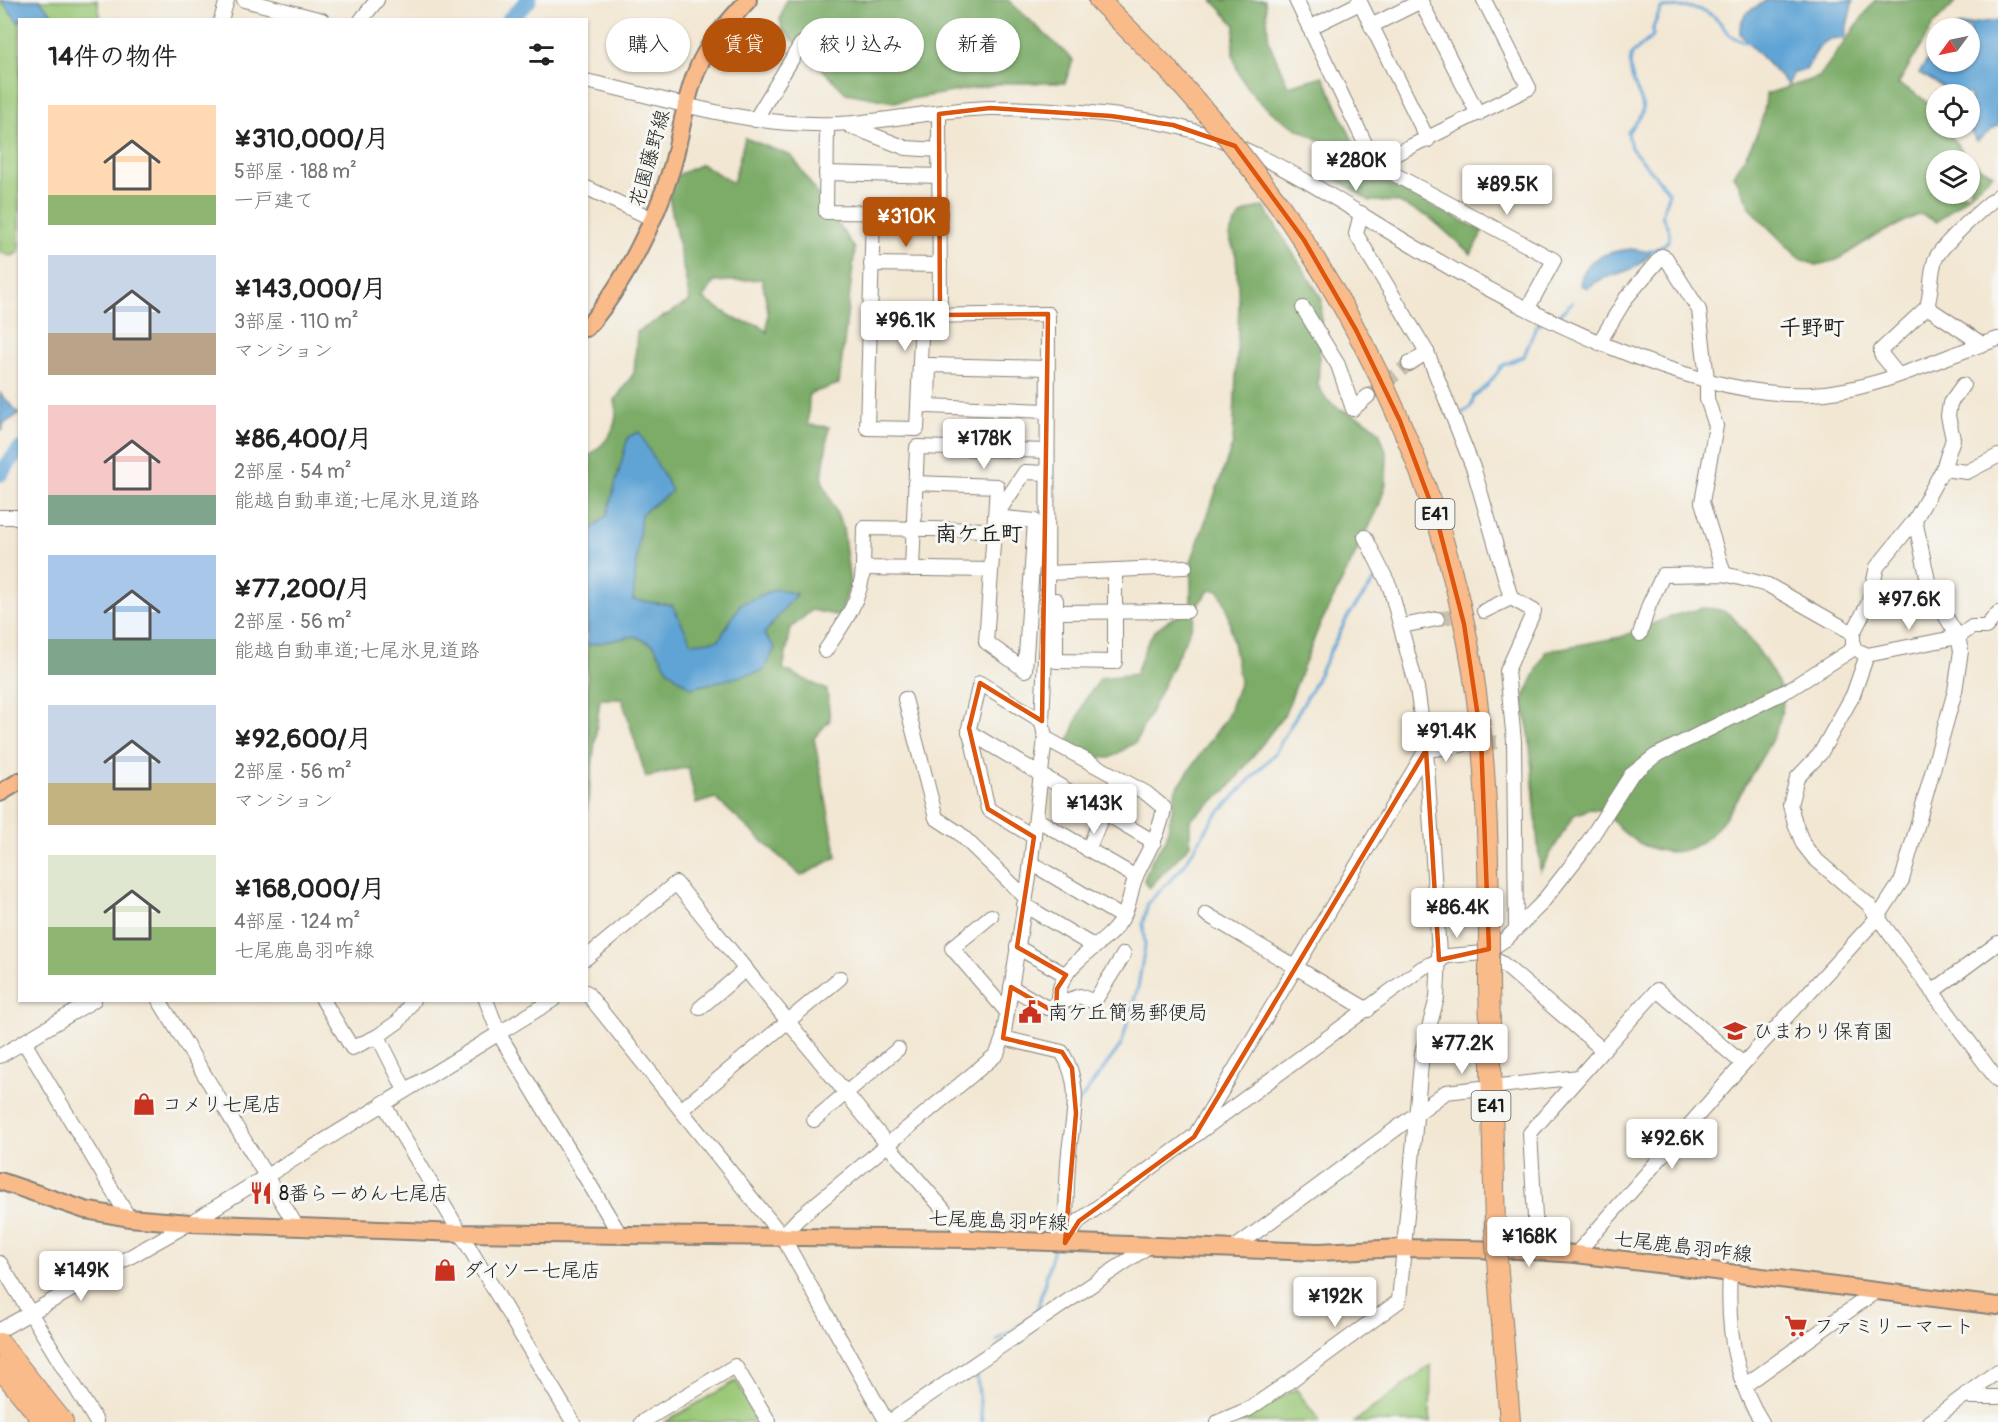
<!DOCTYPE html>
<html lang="ja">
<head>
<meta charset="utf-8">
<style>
	body { margin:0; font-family:Pangolin,"Klee One",sans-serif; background:#f6f6f6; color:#222; height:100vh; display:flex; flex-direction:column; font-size:22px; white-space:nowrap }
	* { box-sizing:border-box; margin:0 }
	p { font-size:20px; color:#767676 }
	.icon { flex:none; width:33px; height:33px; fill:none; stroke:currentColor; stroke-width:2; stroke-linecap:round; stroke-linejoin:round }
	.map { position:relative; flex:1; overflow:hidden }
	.details { position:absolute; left:18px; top:18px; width:570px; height:984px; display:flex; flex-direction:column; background:#fff; border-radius:0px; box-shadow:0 2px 4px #0004 }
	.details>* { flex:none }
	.top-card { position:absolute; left:606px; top:18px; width:570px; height:54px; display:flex; gap:12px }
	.needle { width:39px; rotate:237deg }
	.tools { position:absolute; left:1926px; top:18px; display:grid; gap:12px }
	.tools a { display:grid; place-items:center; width:54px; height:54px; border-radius:50%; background:#fff; box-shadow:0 2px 4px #0004; font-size:30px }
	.price { position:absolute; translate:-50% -51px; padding:0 14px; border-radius:6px; background:#fff; color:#222; font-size:20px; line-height:39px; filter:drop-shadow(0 2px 3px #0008) }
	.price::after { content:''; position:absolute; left:50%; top:36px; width:18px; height:14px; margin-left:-9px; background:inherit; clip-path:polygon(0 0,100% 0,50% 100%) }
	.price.selected { background:#b45309; color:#fff }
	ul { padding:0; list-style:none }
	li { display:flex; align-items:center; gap:18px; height:150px; padding:0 30px }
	li span { display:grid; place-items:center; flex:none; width:168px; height:120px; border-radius:0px; color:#555 }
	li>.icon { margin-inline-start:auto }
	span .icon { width:72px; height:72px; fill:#fffc; stroke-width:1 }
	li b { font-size:26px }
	h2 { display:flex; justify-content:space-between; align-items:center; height:72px; padding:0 30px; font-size:26px }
	.chip { padding:0 21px; border-radius:27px; background:#fff; box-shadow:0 2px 4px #0004; font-size:21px; line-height:54px }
	.chip.selected { background:#b45309; color:#fff }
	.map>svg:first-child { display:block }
	.green { fill:#9ac877; stroke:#5b724a; stroke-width:1.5 }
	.forest { fill:#7bac68; stroke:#4c6442; stroke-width:1.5; fill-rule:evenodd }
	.water { fill:#61a4d5; stroke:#3e6078; stroke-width:1.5 }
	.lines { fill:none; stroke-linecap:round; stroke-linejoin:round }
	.stream { stroke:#61a4d5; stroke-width:3 }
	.river { stroke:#61a4d5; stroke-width:16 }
	.minor-tunnel { stroke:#c7beae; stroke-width:14; stroke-dasharray:14 7; stroke-linecap:butt }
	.minor-casing { stroke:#878278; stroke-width:16 }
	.major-casing { stroke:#878278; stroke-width:20 }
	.highway-casing { stroke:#878278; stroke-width:22 }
	.minor { stroke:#fff; stroke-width:14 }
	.major { stroke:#fabb8b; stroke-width:16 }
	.highway { stroke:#fabb8b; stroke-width:20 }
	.highway-bridge-casing { stroke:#878278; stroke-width:22; stroke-linecap:butt }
	.highway-bridge { stroke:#fabb8b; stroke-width:20 }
	.marked { fill:none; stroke:#de560d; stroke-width:4.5; stroke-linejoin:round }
	.labels { text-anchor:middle; stroke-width:6; stroke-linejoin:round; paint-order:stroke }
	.shield { fill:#f6f6f2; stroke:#5d5d5c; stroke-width:1.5 }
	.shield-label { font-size:18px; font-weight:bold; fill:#1c1c1c }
	.street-label { font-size:20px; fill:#1c1c1c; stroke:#f6f6f2 }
	.poi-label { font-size:20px; fill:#1c1c1c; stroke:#f6f6f2; text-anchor:start }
	.quarter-label { font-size:22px; font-weight:bold; fill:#1c1c1c; stroke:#f6f6f2 }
</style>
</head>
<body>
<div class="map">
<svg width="1998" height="1422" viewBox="0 0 1998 1422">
	<rect width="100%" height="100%" fill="#f6f6f2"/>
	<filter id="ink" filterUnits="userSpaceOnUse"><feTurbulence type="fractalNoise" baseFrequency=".0167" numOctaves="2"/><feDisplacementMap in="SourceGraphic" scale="12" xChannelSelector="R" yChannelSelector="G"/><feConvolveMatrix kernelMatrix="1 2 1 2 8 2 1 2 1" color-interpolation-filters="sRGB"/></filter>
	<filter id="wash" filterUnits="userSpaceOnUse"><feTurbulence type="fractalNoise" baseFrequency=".008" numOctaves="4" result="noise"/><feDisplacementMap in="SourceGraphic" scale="24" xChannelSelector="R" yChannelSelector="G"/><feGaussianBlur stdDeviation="1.35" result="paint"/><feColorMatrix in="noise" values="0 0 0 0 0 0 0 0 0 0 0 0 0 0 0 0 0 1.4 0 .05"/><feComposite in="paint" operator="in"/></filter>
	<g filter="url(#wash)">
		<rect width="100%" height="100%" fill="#f2e7d3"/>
		<g class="green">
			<path d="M0,0h97l4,19 -81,1 -1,232 -7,4 -12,-3z"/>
			<path d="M1431,1365l-1,57h-76z"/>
			<path d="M736,1381l25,41h-96z"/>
			<path d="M1296,1389l24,33h-82z"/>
		</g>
		<g class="forest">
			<path d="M786,0h222l65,60 -8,23h-60l-111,19 -48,-9 -64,-64 -2,-10z"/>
			<path d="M1212,0h53l4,42 19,44 35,-10 45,98 115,57 -12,23 -42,-37 -32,-15 -27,-1 -39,-26 -7,-33c-37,-17 -84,-43 -91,-88 -1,-9 2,-20 2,-29z"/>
			<path d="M1875,0h82l-23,24 -36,60c19,10 38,18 38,44h9l24,32h-33v34h34v-33l23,13 -56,48 -17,-8 -47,23 -36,23 -21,5 -16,-6 -48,-48 -18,-36c16,-27 31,-49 32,-81l53,-17z"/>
			<path d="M745,138l47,18 63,93 -16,135 -30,10 -1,31 21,2 -7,53 21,48 7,56 -10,32 -28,-6 -21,18 -8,41 44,21 3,30 -16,18 23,119 -36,19 -86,-78 -19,6 -8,-37 -42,10 -24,-78h-22l-13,111v-353c21,-15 33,-30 28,-57l19,-27 3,-41 53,-31 -21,-103 4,-21 29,-13 31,19zM762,279l6,32 -1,21 -8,-7 -20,-4 -36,-22 11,-17z"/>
			<path d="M1264,207l58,92 -4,86 8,14 12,9 31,14 10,10 8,22 -1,29 -8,26 -60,120 -33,85 -57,75 -38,31v25l-41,43 -5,-8 8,-21 14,-19 10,-51 51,-72 13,-36 -13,-73 -8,-17 -9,-1 -12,14 -7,24 -55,114 -26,16 -32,-2 -11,-11 18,-45 16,-22 35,-4c14,-41 14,-47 55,-64v-48l42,-119 6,-138 -3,-49 -7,-20c7,-18 15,-28 35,-29z"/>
			<path d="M1703,608c27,0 31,9 46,30 10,13 35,48 34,64 -1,26 -18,49 -30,70 -23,39 -49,95 -102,76 -20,-7 -34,-19 -45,-37l-16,-2 -16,6 -34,56 -11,-138 -7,-32 24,-50 75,-14 51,-21z"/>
		</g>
		<g class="water">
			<path d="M1,0h39l16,19 -36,1 -1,3z"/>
			<path d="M1768,0h85l-9,39c-22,-5 -28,13 -38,31l-12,2 -6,13 -48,-51c-1,-21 12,-25 28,-34z"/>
			<path d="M1998,20v105l-21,16 -9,-13 2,-34h-19l-9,-8 -23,-13 17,-26v15h34v-34h-16l3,-2z"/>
			<path d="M1631,249l20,3c-18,27 -45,18 -63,36l-8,-3c4,-28 26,-33 51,-36z"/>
			<path d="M0,393l19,21 -16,10v6h-3z"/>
			<path d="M639,432l33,59 -31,23 -8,86 39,5 20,38 27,-3 21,-36 36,-15 20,5 -32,40 11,14 -12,23 -72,17 -22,-17 -15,-26 -19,-9 -48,9v-111l20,-19 21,-78z"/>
		</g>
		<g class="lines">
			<g class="stream">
				<path d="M1647,252c23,-7 29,-13 15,-36l7,-24 -38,-44 -3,-16c4,-5 11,-12 14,-19 5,-14 -18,-34 -10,-59l21,-18v-8l8,-20c17,-1 38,-3 52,8 17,13 8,19 33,26l4,-2"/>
				<path d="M1557,317l15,-15"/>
				<path d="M1462,413l9,-6 3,-11 13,-10 16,-21 21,-9 12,-30 6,-3"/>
				<path d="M1079,1102l42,-57 17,-58 7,-41 -2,-23 5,-20 34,-35 31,-49 62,-66 36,-63 37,-74 28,-37"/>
				<path d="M1057,1236l3,-26"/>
				<path d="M997,1341l39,-27 18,-66"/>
				<path d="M976,1369l6,53"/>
			</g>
			<g class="river">
				<path d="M509,20l20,-20"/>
				<path d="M0,474l20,-25"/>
			</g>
		</g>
	</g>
	<g filter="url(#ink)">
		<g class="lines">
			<g class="minor-tunnel">
				<path d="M1368,396l41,-32"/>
				<path d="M1437,619l47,-8"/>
				<path d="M1462,745l37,-3"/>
			</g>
			<g class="minor-casing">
				<g id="minor">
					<path d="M244,0l78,20"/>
					<path d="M1296,0l79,164 179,96 -26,48"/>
					<path d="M1359,0l69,140"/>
					<path d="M1420,0l58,114"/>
					<path d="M221,20l6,-20"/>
					<path d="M361,20l16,-20"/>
					<path d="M1371,26l50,-25"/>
					<path d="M1309,28l51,-25"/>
					<path d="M586,81c76,17 150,42 227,43 61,2 119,-15 179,-16 55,0 125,5 179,17 94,21 170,79 252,127 100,59 272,148 389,142 65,-3 125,-36 186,-55"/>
					<path d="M939,114l1,201"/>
					<path d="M755,120l46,-76"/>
					<path d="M827,125l-1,87 114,1"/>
					<path d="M850,126l56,22 34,2"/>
					<path d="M1375,164l154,-76 -45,-88"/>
					<path d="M826,173l114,3"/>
					<path d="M587,188l66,31"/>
					<path d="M1361,213l-5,21 71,118 47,118 37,128 23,13 -27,60 7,70 2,187"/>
					<path d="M871,264l69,1"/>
					<path d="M1303,308l35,57 15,44 15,-13"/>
					<path d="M870,315l52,1"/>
					<path d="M1599,343l27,-45 36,-42 4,2 33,52 8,69v20l9,27 -14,76 22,72"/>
					<path d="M1982,344l-55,-37c5,-16 3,-32 8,-47 5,-14 50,-54 63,-64"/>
					<path d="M1409,364l18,-12"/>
					<path d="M1898,375l-17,-21v-4l46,-43"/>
					<path d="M1047,411l-119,-5 1,-41 118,3"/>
					<path d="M1943,469l24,3 31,-16"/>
					<path d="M915,483l82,3 -2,31 40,4 -10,149 -39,-28 9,-125 30,-45 22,1"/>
					<path d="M0,517h20"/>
					<path d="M912,569l5,-122 130,4"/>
					<path d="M991,570l-128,-2 1,-40 130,2"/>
					<path d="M1047,573l138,-6"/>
					<path d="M1056,600v61l59,1v-92"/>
					<path d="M1484,611l27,-13"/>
					<path d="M1056,612l131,-1"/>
					<path d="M1402,626l35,-7"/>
					<path d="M1640,634l9,-29 14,-30 61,-1 44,11 85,48"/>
					<path d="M1853,649v-16l16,-31 8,-35 38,-47 28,-51 10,-30 -5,-23 2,-13 13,-18"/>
					<path d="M825,651c17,-25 37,-52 38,-83"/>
					<path d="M1861,652l6,3 91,-18 14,-10h14l12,-14"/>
					<path d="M1867,655l-14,40 -33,59 -23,24 -7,27 5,18 8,21 11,14 54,46 130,177"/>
					<path d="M905,699l31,119 23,15 66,64"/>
					<path d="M969,732l185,110"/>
					<path d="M1036,819l100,58"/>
					<path d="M1034,837l-46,-28 -19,-81 11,-45 62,38"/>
					<path d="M1088,850l30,-72"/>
					<path d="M1031,863l91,54"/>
					<path d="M1024,905l71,42"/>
					<path d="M1206,914l162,96"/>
					<path d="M991,916l-39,32 55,64"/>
					<path d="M1017,947l49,28"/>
					<path d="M1484,953l19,11 100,86 54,-60 86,74"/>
					<path d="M586,958l90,-75 211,261 82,95"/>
					<path d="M1011,987l36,21 10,-4c3,-49 48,-52 67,-89 6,-12 7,-27 12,-39 11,-24 24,-42 28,-68l-18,-15 -101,-55"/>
					<path d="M586,992l196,244 105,186"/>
					<path d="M1932,992l66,-49"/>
					<path d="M159,1000l138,227"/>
					<path d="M323,1000l29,48 26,-12 27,54"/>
					<path d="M486,1000l13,34 120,199"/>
					<path d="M1057,1004l23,-8 14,6 30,-48"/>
					<path d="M700,1008l46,-39"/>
					<path d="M378,1036l21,-15 14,-21"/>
					<path d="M1003,1038l59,14c21,35 11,62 7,100 -3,29 -2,59 -4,88"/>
					<path d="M24,1042l105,176"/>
					<path d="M0,1056l94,-56"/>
					<path d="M1500,1086l79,-9"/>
					<path d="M383,1103l190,319"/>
					<path d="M681,1110l159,-132"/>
					<path d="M814,1120l84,-71"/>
					<path d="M1197,1132l229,-382 36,-5"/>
					<path d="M782,1236l17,-18 198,-164 6,-16 26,-160 16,-140 -3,-17 5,-109 1,-298 -126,2 -5,113 -50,-1 6,-215"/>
					<path d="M1065,1243l14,-22 343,-253 26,-12 36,-3 22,-14 35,-35 40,-51 50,-78 24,-19 135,-67 63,-40"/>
					<path d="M1233,1249l213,-157 35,-4"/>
					<path d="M1537,1251l-7,-118 73,-83"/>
					<path d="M1576,1254l167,-190 135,-147 24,-37 53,-189 6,-40 -3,-14 -28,-47 -15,-70"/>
					<path d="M0,1263l96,158"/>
					<path d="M1730,1273c-3,51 4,106 32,149"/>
					<path d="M0,1330l190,-107 363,-223"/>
					<path d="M1744,1386l131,-94"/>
					<path d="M1966,1394l6,3h26"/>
					<path d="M642,1422l93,-56 34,56"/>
					<path d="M889,1422l260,-176"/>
					<path d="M1218,1422l31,-13 41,-28 109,-80 23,-248 15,-55 2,-44 -13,-204 -9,-62 -27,-101 -25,-50"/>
					<path d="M1929,1422l69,-51"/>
				</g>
			</g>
			<g class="major-casing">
				<g id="major">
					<path d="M586,328c37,-41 70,-108 86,-161 10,-35 13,-73 29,-106 11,-22 30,-42 47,-61"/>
					<path d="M0,793l20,-12"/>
					<path d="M0,1181l85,29 44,8 61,5 270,10 509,6 350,13 83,-4 116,2 58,4 422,52"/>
				</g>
			</g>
			<g class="highway-casing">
				<g id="highway">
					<path d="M1099,0l65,65"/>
					<path d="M1278,203c88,127 154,268 186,420 21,98 24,198 25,298"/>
					<path d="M1489,984l6,243"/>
					<path d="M1498,1273l12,149"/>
					<path d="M0,1343l63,79"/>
					<path d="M0,1368l44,54"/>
				</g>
			</g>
			<use href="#minor" class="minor"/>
			<use href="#major" class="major"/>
			<use href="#highway" class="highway"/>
			<g class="highway-bridge-casing">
				<g id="highway-bridge">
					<path d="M1164,65l60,68 54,70"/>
					<path d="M1489,921v63"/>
					<path d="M1495,1227l3,46"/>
				</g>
			</g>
			<use href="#highway-bridge" class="highway-bridge"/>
		</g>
	</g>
	<path class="marked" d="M990,108l121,8 62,9 62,21 69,94 52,90 44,91 37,99 27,104 17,113 8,212 -50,11 -13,-210 -232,387 -115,84 -14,22 11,-130 -4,-45 -10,-16 -59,-14 8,-51 45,26 1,-24 9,-14 -49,-28 17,-110 -46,-28 -19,-81 11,-45 62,38 6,-407 -108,1 -1,-201z"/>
	<defs>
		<g id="civic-bare" transform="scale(1.8)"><path d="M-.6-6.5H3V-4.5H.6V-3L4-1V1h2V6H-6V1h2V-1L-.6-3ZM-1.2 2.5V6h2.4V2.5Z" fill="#c8321e" stroke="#f6f6f2" stroke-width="2.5" paint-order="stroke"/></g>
		<g id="school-bare" transform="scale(1.8)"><path d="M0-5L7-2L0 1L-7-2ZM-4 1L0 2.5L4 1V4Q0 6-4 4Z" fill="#c8321e" stroke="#f6f6f2" stroke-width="2.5" paint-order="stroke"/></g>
		<g id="shop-bare" transform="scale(1.8)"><path d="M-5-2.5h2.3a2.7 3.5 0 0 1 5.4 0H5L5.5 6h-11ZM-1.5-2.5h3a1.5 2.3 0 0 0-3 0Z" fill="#c8321e" stroke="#f6f6f2" stroke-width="2.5" paint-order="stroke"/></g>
		<g id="restaurant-bare" transform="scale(1.8)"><path d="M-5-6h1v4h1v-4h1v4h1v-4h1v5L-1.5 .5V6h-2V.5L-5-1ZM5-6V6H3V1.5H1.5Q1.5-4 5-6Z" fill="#c8321e" stroke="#f6f6f2" stroke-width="2.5" paint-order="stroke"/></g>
		<g id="supermarket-bare" transform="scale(1.8)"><path d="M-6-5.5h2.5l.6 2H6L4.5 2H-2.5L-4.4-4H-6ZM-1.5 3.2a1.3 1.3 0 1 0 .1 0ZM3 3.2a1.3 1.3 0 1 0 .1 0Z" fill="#c8321e" stroke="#f6f6f2" stroke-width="2.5" paint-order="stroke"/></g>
	</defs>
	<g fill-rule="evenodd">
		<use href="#civic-bare" x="1030" y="1012"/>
		<use href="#school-bare" x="1735" y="1031"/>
		<use href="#shop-bare" x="144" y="1104"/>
		<use href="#restaurant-bare" x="261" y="1193"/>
		<use href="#shop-bare" x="445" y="1270"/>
		<use href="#supermarket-bare" x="1796" y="1326"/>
	</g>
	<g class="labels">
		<g class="shield">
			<rect x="1415.5" y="499" width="39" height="30" rx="4.5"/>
			<rect x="1471.5" y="1091" width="39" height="30" rx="4.5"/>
		</g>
		<g class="shield-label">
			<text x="1435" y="520">E41</text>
			<text x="1491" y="1112">E41</text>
		</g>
		<g class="street-label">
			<text transform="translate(649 158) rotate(-74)" y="7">花園藤野線</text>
			<text transform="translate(998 1220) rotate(2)" y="7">七尾鹿島羽咋線</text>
			<text transform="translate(1683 1246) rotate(7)" y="7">七尾鹿島羽咋線</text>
		</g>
		<g class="poi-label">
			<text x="1048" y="1019">南ケ丘簡易郵便局</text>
			<text x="1753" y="1038">ひまわり保育園</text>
			<text x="162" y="1111">コメリ七尾店</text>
			<text x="279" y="1200">8番らーめん七尾店</text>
			<text x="463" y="1277">ダイソー七尾店</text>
			<text x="1814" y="1333">ファミリーマート</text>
		</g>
		<g class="quarter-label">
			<text x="1812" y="335">千野町</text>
			<text x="979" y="541">南ケ丘町</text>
		</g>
	</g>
</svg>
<div class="tools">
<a><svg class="needle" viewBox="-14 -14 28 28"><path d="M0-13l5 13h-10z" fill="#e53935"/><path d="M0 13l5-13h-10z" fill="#767676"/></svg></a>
<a><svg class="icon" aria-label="locate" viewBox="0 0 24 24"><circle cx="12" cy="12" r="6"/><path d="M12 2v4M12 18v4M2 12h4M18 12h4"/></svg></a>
<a><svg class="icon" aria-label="layers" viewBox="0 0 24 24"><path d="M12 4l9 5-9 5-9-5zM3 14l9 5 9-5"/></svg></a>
</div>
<b class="price" style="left:1356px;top:192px">¥280K</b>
<b class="price" style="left:1507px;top:216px">¥89.5K</b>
<b class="price selected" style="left:906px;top:248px">¥310K</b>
<b class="price" style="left:905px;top:352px">¥96.1K</b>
<b class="price" style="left:984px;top:470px">¥178K</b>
<b class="price" style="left:1909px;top:631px">¥97.6K</b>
<b class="price" style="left:1446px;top:763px">¥91.4K</b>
<b class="price" style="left:1094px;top:835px">¥143K</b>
<b class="price" style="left:1457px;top:939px">¥86.4K</b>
<b class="price" style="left:1462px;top:1075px">¥77.2K</b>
<b class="price" style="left:1672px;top:1170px">¥92.6K</b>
<b class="price" style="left:1529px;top:1268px">¥168K</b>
<b class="price" style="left:81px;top:1302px">¥149K</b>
<b class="price" style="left:1335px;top:1328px">¥192K</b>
<div class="top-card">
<a class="chip">購入</a>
<a class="chip selected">賃貸</a>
<a class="chip">絞り込み</a>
<a class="chip">新着</a>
</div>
<section class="details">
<h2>14件の物件<svg class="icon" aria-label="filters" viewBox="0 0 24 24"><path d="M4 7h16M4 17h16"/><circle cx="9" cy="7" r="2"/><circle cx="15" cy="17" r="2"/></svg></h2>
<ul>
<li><span style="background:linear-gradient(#ffd9b3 75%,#8fb573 0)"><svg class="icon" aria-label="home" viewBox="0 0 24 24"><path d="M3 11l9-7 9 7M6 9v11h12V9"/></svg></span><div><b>¥310,000/月</b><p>5部屋 · 188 m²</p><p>一戸建て</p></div></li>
<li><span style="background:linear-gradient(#c9d6e8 65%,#b9a48a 0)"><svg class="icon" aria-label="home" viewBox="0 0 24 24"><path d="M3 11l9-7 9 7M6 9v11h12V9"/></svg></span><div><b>¥143,000/月</b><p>3部屋 · 110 m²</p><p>マンション</p></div></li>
<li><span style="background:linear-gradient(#f6c9c9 75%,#7fa58c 0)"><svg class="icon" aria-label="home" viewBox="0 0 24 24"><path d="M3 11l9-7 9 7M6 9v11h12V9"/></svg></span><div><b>¥86,400/月</b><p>2部屋 · 54 m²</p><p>能越自動車道;七尾氷見道路</p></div></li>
<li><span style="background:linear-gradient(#a9c7e8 70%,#7fa58c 0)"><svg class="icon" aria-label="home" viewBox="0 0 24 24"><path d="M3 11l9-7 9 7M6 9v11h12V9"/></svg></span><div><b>¥77,200/月</b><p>2部屋 · 56 m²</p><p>能越自動車道;七尾氷見道路</p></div></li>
<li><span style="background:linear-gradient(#c9d6e8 65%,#c2b280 0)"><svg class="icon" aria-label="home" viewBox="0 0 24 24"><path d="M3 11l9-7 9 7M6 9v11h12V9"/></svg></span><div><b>¥92,600/月</b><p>2部屋 · 56 m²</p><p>マンション</p></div></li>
<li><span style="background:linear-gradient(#dfe7d0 60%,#8fb573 0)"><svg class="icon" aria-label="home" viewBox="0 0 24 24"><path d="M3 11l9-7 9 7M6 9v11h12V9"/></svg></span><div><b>¥168,000/月</b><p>4部屋 · 124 m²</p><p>七尾鹿島羽咋線</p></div></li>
</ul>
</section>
</div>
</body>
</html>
